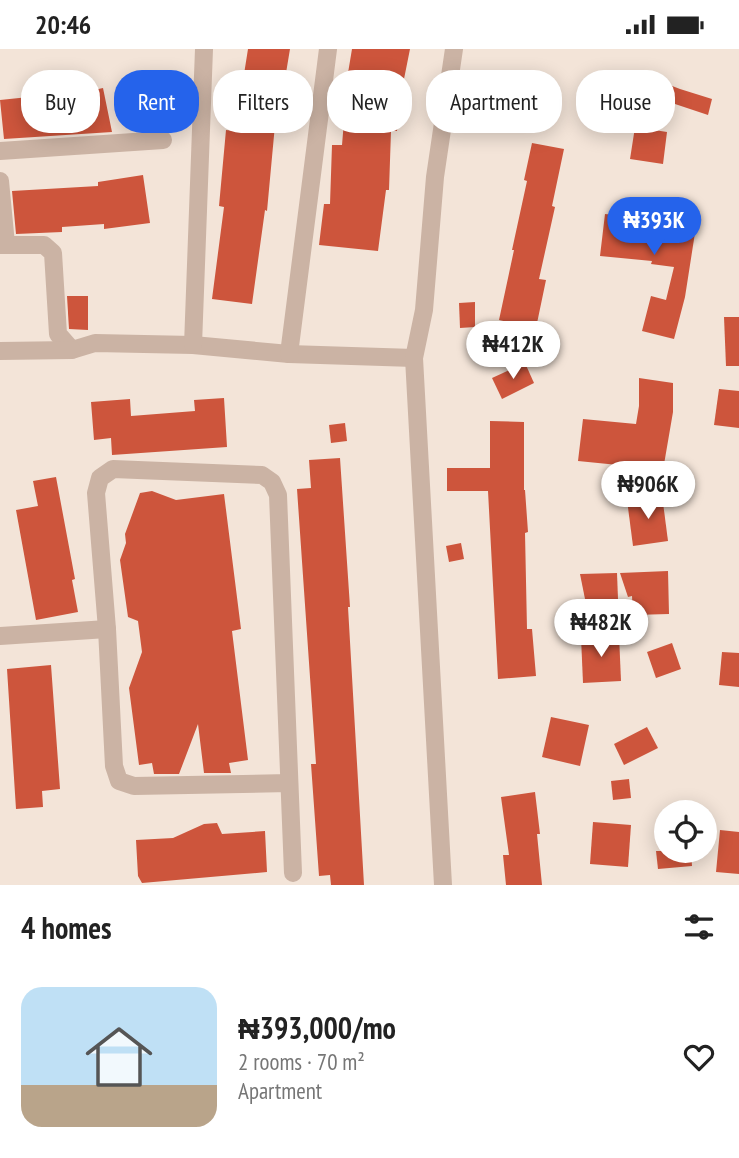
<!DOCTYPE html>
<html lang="en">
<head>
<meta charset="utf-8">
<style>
	body { margin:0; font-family:"PT Sans Narrow",sans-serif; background:#f2f2f2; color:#222; height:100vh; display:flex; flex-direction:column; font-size:26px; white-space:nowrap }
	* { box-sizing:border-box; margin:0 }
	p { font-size:23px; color:#767676 }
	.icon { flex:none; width:38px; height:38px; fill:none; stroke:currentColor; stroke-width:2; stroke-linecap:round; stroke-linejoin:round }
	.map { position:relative; height:836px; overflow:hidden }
	.details { display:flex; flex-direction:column; background:#fff; flex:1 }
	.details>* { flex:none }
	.top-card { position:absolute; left:21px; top:21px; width:698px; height:63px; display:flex; gap:14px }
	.tools { position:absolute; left:654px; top:751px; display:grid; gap:14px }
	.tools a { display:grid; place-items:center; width:63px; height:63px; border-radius:50%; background:#fff; box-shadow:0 4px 18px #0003; font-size:35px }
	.price { position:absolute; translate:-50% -60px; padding:0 16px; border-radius:24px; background:#fff; color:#222; font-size:23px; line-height:46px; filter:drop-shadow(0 2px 4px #0008) }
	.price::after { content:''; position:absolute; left:50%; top:42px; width:21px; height:16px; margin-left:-10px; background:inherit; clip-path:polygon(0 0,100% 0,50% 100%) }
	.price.selected { background:#2563eb; color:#fff }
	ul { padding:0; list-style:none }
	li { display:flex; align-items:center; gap:21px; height:175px; padding:0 21px }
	li span { display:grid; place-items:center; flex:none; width:196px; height:140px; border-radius:21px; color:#555 }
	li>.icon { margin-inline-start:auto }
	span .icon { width:84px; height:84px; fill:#fffc; stroke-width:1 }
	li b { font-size:30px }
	h2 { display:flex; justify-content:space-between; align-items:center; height:84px; padding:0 21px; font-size:30px }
	.tag { padding:0 24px; border-radius:28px; background:#fff; box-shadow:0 4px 18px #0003; font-size:24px; line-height:63px }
	.tag.selected { background:#2563eb; color:#fff }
	.status { display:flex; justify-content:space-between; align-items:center; height:49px; padding:0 35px; background:#fff; direction:ltr }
	.status svg { height:19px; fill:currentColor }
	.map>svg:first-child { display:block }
	.building { fill:#cd553c }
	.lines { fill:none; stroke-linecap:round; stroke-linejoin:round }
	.minor { stroke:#cbb3a4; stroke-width:18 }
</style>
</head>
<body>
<div class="status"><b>20:46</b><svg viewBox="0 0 49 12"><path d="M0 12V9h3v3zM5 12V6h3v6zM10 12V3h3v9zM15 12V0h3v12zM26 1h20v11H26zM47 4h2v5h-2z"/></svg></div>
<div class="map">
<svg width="739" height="836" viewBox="0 0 739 836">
	<rect width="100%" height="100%" fill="#f3e4d8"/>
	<g class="building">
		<path d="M248,0h42l-11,66 -3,-1 -9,97 -2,-1 -13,94 -40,-5 12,-92 -5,-1 7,-76 9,1z"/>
		<path d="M352,0h58l-6,30h-2l-5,52h-6l-2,59h-3l-8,61 -59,-6 5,-41h6l2,-59h10l6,-72z"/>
		<path d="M641,25l39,15 32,10 -4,16 -36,-12 -1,5 -38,-16z"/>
		<path d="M103,39l9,44 -108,7 -4,-39 48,-5 1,5z"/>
		<path d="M635,78l32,5 -4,32 -33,-5z"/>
		<path d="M532,94l32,6 -12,57 3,1 -16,72 7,1 -10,48 -37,-8 15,-70h-2l15,-69 -3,-1z"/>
		<path d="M143,126l7,48 -46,6v-5l-42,3v5l-46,2 -4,-43 86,-5v-4z"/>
		<path d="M627,154l17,2v6l53,9 -12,77 -11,42 -32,-8 9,-35 15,4 8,-33 -23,-3 1,-3 -52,-5 5,-42 20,2z"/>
		<path d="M67,247h21v34l-19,-1z"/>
		<path d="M475,253v25l-15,1 -1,-25z"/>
		<path d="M724,268h15v49h-13z"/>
		<path d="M525,314l9,20 -32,16 -10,-21z"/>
		<path d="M639,329l34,5v29l-11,64 -35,-6 1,-4 -50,-5 5,-42 53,5 3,-18z"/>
		<path d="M719,340l20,2v37l-25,-3z"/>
		<path d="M224,349l3,49 -115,8 -1,-17 -17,2 -3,-38 39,-3 1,17 64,-5 -1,-11z"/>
		<path d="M490,372l34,1v68h1l3,42 -3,1 2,96h5l4,47 -38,3 -10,-188h-41v-23h43z"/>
		<path d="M345,374l2,18 -16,2 -2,-18z"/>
		<path d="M340,409l10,149h-2l16,278h-33l-1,-10 -11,1 -8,-112h5l-19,-275 14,-1 -2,-28z"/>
		<path d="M56,428l19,102 -3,1 6,32 -42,8 -20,-110 22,-4 -5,-25z"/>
		<path d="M152,442l24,9 48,-6 17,135 -9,2 16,129 -19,3 2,10h-27l-6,-49 -19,50h-25l-2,-11 -13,2 -10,-77 13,-36 -4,-31 -10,-4 -8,-57 6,-17 -1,-9 15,-41z"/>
		<path d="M662,446l6,46 -35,5 -6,-46z"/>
		<path d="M461,494l3,16 -15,3 -3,-16z"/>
		<path d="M668,522l1,43 -36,1 -1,-19 -4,1 -8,-24z"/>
		<path d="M617,524l1,26 -32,5 -6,-30z"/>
		<path d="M619,586l2,46 -38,2 -2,-46z"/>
		<path d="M672,594l9,26 -25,9 -9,-26z"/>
		<path d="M722,603l17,1v34l-20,-2z"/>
		<path d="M51,616l9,124 -18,2 1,16 -27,2 -9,-140z"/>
		<path d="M551,668l38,8 -9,41 -38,-9z"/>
		<path d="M647,678l11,21 -34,17 -10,-21z"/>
		<path d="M629,730l2,19 -18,2 -2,-19z"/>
		<path d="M535,743l5,42h-3l5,51h-36l-3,-30h6l-8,-58z"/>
		<path d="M593,773l38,3 -3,42 -38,-3z"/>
		<path d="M217,774l5,11 43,-3 2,41 -125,11 -4,-7 -2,-36 37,-2 31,-14z"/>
		<path d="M720,781l19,2v42l-23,-2z"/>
		<path d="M656,802h35l1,15 -34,3z"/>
	</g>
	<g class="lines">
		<g class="minor">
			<path d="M0,102l163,-11"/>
			<path d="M0,132l6,63"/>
			<path d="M0,196h44l9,8 5,81 14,16 23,-7 98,2 96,9 125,4"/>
			<path d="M193,296l11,-296"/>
			<path d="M0,302l72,-1"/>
			<path d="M289,305l39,-305"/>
			<path d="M0,587l107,-7"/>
			<path d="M289,734l-155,3 -15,-5 -5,-15 -7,-137 -11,-136 4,-15 13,-9 149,6 10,7 6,13 15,378"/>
			<path d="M443,836l-29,-527 10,-48 11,-133 19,-128"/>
		</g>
	</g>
</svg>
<div class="tools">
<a><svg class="icon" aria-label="locate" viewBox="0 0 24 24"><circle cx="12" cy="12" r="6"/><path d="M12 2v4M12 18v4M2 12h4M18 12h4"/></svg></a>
</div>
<b class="price selected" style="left:654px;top:208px">₦393K</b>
<b class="price" style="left:513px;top:332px">₦412K</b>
<b class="price" style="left:648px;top:472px">₦906K</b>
<b class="price" style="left:601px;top:610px">₦482K</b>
<div class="top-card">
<a class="tag">Buy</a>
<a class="tag selected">Rent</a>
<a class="tag">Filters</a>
<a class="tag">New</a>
<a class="tag">Apartment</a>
<a class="tag">House</a>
</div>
</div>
<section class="details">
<h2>4 homes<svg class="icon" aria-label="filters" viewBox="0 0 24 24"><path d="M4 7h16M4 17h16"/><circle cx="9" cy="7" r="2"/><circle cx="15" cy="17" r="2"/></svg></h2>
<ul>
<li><span style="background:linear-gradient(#bfe0f5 70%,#b9a48a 0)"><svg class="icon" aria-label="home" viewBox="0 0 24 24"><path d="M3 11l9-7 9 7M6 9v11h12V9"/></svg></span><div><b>₦393,000/mo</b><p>2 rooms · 70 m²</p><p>Apartment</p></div><svg class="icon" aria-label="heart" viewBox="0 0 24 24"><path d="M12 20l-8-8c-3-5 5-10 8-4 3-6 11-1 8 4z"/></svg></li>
</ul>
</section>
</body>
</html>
